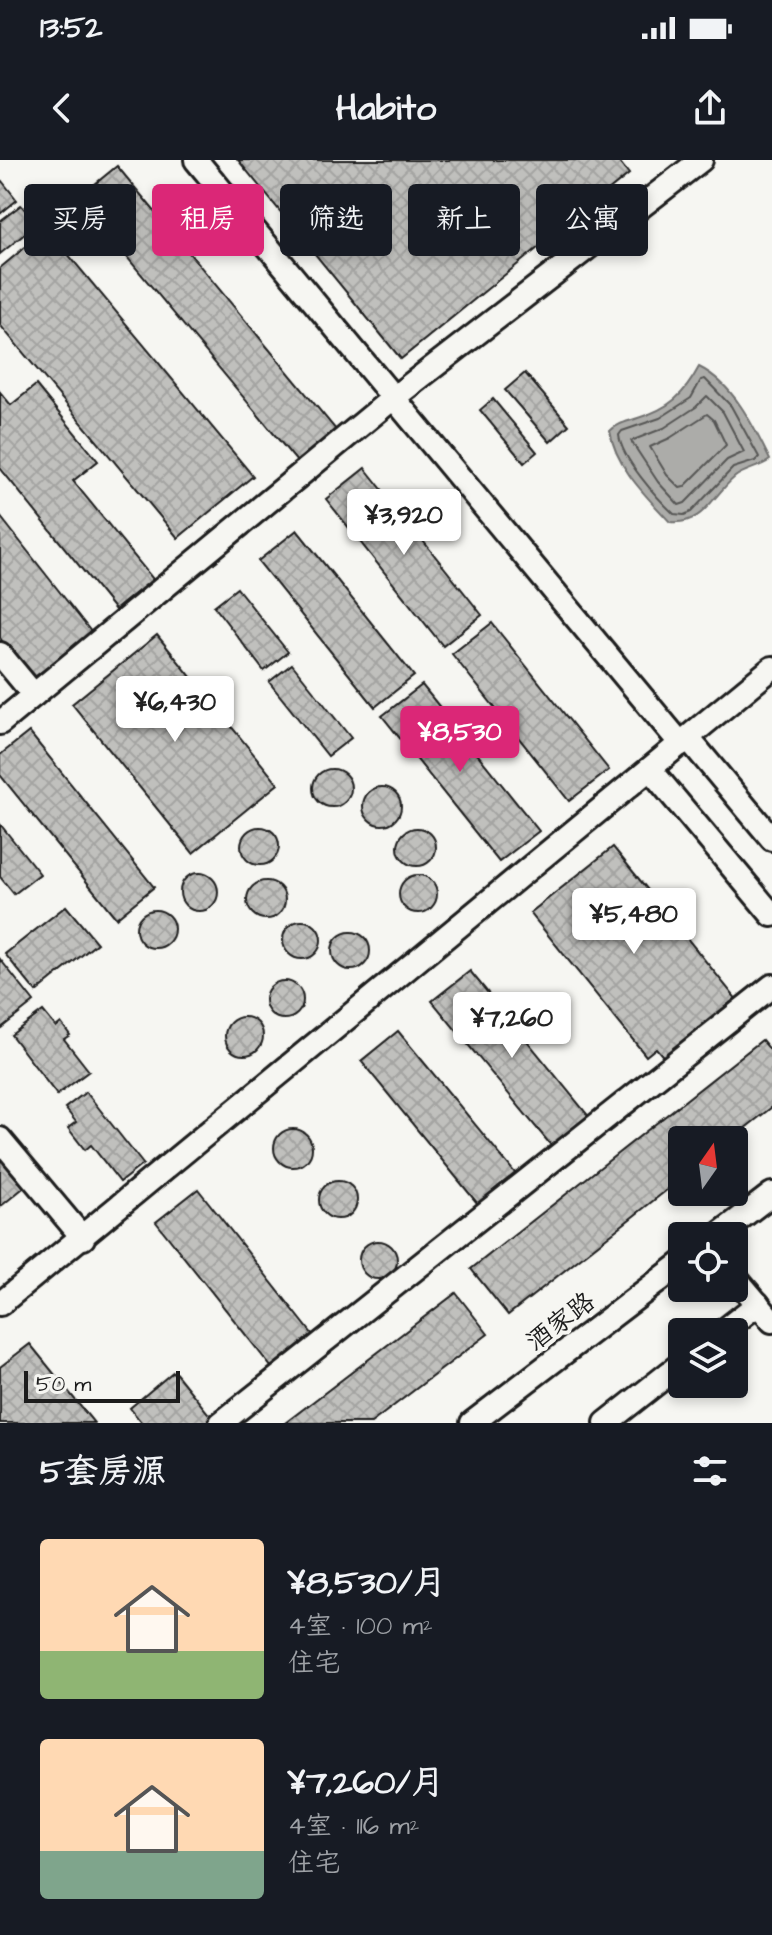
<!DOCTYPE html>
<html lang="zh">
<head>
<meta charset="utf-8">
<style>
	body { margin:0; font-family:"Architects Daughter","LXGW WenKai TC",sans-serif; background:#20242c; color:#f1f3f6; height:100vh; display:flex; flex-direction:column; font-size:30px; white-space:nowrap }
	* { box-sizing:border-box; margin:0 }
	p { font-size:26px; color:#9ea1a6 }
	.icon { flex:none; width:44px; height:44px; fill:none; stroke:currentColor; stroke-width:2; stroke-linecap:round; stroke-linejoin:round }
	.map { position:relative; height:1263px; overflow:hidden }
	.side { display:flex; flex-direction:column; background:#171b24; flex:1 }
	.side>* { flex:none }
	.top-card { position:absolute; left:24px; top:24px; width:724px; height:72px; display:flex; gap:16px }
	.needle { width:52px; rotate:14deg }
	.tools { position:absolute; left:668px; top:966px; display:grid; gap:16px }
	.tools a { display:grid; place-items:center; width:80px; height:80px; border-radius:8px; background:#171b24; box-shadow:0 4px 12px #0003; font-size:40px }
	.scale { position:absolute; left:24px; bottom:20px; width:156px; box-sizing:border-box; padding-left:8px; border:4px solid #1c1c1c; border-top:0; font-size:22px; line-height:28px; white-space:nowrap; color:#1c1c1c; -webkit-text-stroke:6px #f6f6f2; paint-order:stroke }
	.price { position:absolute; translate:-50% -68px; padding:0 18px; border-radius:8px; background:#fff; color:#222; font-size:26px; line-height:52px; filter:drop-shadow(0 2px 4px #0008) }
	.price::after { content:''; position:absolute; left:50%; top:48px; width:24px; height:18px; margin-left:-12px; background:inherit; clip-path:polygon(0 0,100% 0,50% 100%) }
	.price.on { background:#db2777; color:#fff }
	ul { padding:0; list-style:none }
	li { display:flex; align-items:center; gap:24px; height:200px; padding:0 40px }
	li span { display:grid; place-items:center; flex:none; width:224px; height:160px; border-radius:8px; color:#555 }
	li>.icon { margin-inline-start:auto }
	span .icon { width:96px; height:96px; fill:#fffc; stroke-width:1 }
	li b { font-size:34px }
	h2 { display:flex; justify-content:space-between; align-items:center; height:96px; padding:0 40px; font-size:34px }
	.pill { padding:0 28px; border-radius:8px; background:#171b24; box-shadow:0 4px 12px #0003; font-size:28px; line-height:72px }
	.pill.on { background:#db2777; color:#fff }
	.status { display:flex; justify-content:space-between; align-items:center; height:56px; padding:0 40px; background:#171b24; direction:ltr }
	.status svg { height:22px; fill:currentColor }
	header { display:flex; justify-content:space-between; align-items:center; height:104px; padding:0 40px; background:#171b24; font-size:36px; font-weight:800 }
	.map>svg:first-child { display:block }
	.water { fill:#acaca9; stroke:#727271; stroke-width:2 }
	.lines { fill:none; stroke-linecap:round; stroke-linejoin:round }
	.shore { stroke:#565654; stroke-width:2 }
	.building { fill:url(#building-cross-hatch); stroke:#1c1c1c; stroke-width:2 }
	.minor-casing { stroke:#1c1c1c; stroke-width:28 }
	.minor { stroke:#f6f6f2; stroke-width:22 }
	.labels { text-anchor:middle; stroke-width:8; stroke-linejoin:round; paint-order:stroke }
	.street-label { font-size:26px; fill:#1c1c1c; stroke:#f6f6f2 }
</style>
</head>
<body>
<div class="status"><b>13:52</b><svg viewBox="0 0 49 12"><path d="M0 12V9h3v3zM5 12V6h3v6zM10 12V3h3v9zM15 12V0h3v12zM26 1h20v11H26zM47 4h2v5h-2z"/></svg></div>
<header><svg class="icon" aria-label="back" viewBox="0 0 24 24"><path d="M15 5l-7 7 7 7"/></svg>Habito<svg class="icon" aria-label="share" viewBox="0 0 24 24"><path d="M12 15V3M7 8l5-5 5 5M5 13v7h14v-7"/></svg></header>
<div class="map">
<svg width="772" height="1263" viewBox="0 0 772 1263">
	<defs>
		<pattern id="building-cross-hatch" width="8" height="8" patternUnits="userSpaceOnUse" patternTransform="scale(2)"><rect width="8" height="8" fill="#c0c0bd"/><path d="M0 0l8 8M0 8l8-8" fill="none" stroke="#a4a4a2"/></pattern>
	</defs>
	<rect width="100%" height="100%" fill="#f6f6f2"/>
	<filter id="ink" filterUnits="userSpaceOnUse"><feTurbulence type="fractalNoise" baseFrequency=".0125" numOctaves="2"/><feDisplacementMap in="SourceGraphic" scale="16" xChannelSelector="R" yChannelSelector="G"/><feConvolveMatrix kernelMatrix="1 2 1 2 8 2 1 2 1" color-interpolation-filters="sRGB"/></filter>
	<g filter="url(#ink)">
		<path class="water" d="M699,207c35,17 55,60 71,93 -11,8 -25,9 -35,17 -24,20 -31,48 -65,45 -24,-26 -55,-56 -60,-91 8,-8 17,-9 28,-13 32,-10 46,-23 61,-51z"/>
		<g class="lines">
			<g class="shore">
				<path d="M705,219l26,27 28,51 -4,4 -22,7 -42,44 -7,3 -10,-1c-17,-16 -53,-56 -55,-79l3,-4 38,-13 31,-20 10,-18z"/>
				<path d="M707,236l16,16 21,40 -17,8 -42,43 -6,2 -21,-23 -27,-41 33,-13 32,-21z"/>
				<path d="M707,254l7,6 12,25 -42,42 -4,1 -13,-13 -17,-28 20,-9z"/>
			</g>
		</g>
		<g class="building">
			<path d="M238,0h380l11,14 -228,185z"/>
			<path d="M117,6l220,265 -39,32 -220,-265z"/>
			<path d="M2,21l15,19 -17,14v-31z"/>
			<path d="M21,45l16,19 -37,30v-33z"/>
			<path d="M47,69l206,247 -75,62 -178,-213v-57z"/>
			<path d="M525,213l44,52 -19,17 -45,-52z"/>
			<path d="M36,225l62,76 -25,20 80,98 -38,31 -115,-142v-76l11,13z"/>
			<path d="M493,239l44,53 -13,11 -44,-53z"/>
			<path d="M365,308l117,147 -39,31 -117,-147z"/>
			<path d="M0,356l92,117 -60,46 -32,-41z"/>
			<path d="M297,370l117,146 -39,31 -117,-146z"/>
			<path d="M237,428l51,64 -24,19 -50,-65z"/>
			<path d="M492,463l117,147 -40,31 -117,-147z"/>
			<path d="M157,475l121,149 -85,69 -121,-149z"/>
			<path d="M292,504l59,74 -23,18 -59,-74z"/>
			<path d="M422,525l117,146 -40,31 -117,-146z"/>
			<path d="M29,572l125,155 -38,31 -116,-143v-20z"/>
			<circle cx="332" cy="628" r="19"/>
			<circle cx="382" cy="646" r="19"/>
			<path d="M0,664l40,50 -26,20 -14,-17z"/>
			<circle cx="260" cy="686" r="19"/>
			<circle cx="417" cy="687" r="19"/>
			<path d="M613,687l125,154 -72,59 -10,-12 -10,8 -116,-143z"/>
			<circle cx="199" cy="732" r="19"/>
			<circle cx="418" cy="734" r="19"/>
			<circle cx="266" cy="740" r="19"/>
			<path d="M66,746l31,37 -61,49 -31,-38z"/>
			<circle cx="155" cy="769" r="19"/>
			<circle cx="302" cy="780" r="19"/>
			<circle cx="351" cy="791" r="19"/>
			<path d="M0,799l34,43 -34,27z"/>
			<path d="M470,811l121,148 -37,30 -122,-148z"/>
			<circle cx="284" cy="840" r="19"/>
			<path d="M43,851l13,16 5,-4 9,12 -6,4 25,32 -32,24 -46,-60z"/>
			<circle cx="244" cy="876" r="19"/>
			<path d="M398,871l122,148 -38,30 -121,-148z"/>
			<path d="M762,880l10,12v55l-42,33h-48v38l-174,137 -37,-46z"/>
			<path d="M86,932l57,72 -23,18 -29,-37 -6,5 -17,-22 8,-6 -11,-14z"/>
			<circle cx="293" cy="988" r="19"/>
			<path d="M0,990l28,34 -28,23z"/>
			<circle cx="338" cy="1040" r="19"/>
			<path d="M198,1029l115,146 -41,33 -116,-146z"/>
			<circle cx="378" cy="1100" r="19"/>
			<path d="M456,1133l32,41 -117,89h-86z"/>
			<path d="M30,1184l64,79h-94v-56z"/>
			<path d="M174,1211l38,47 -6,5h-64l-12,-15z"/>
		</g>
		<g class="lines">
			<g class="minor-casing">
				<g id="minor">
					<path d="M196,0l485,584"/>
					<path d="M0,494l34,41"/>
					<path d="M0,563l392,-324 309,-239"/>
					<path d="M688,578l84,101"/>
					<path d="M650,609l122,146"/>
					<path d="M0,979l83,99"/>
					<path d="M717,1076l55,-42"/>
					<path d="M734,1116l38,45"/>
					<path d="M0,1144l772,-636"/>
					<path d="M722,1172l36,-28"/>
					<path d="M221,1263l551,-437"/>
					<path d="M472,1263l210,-160"/>
					<path d="M606,1263l76,-60"/>
				</g>
			</g>
			<use href="#minor" class="minor"/>
		</g>
	</g>
	<g class="labels">
		<g class="street-label">
			<text transform="translate(560 1161) rotate(-37)" y="9">酒家路</text>
		</g>
	</g>
</svg>
<div class="tools">
<a><svg class="needle" viewBox="-14 -14 28 28"><path d="M0-13l5 13h-10z" fill="#e53935"/><path d="M0 13l5-13h-10z" fill="#9ea1a6"/></svg></a>
<a><svg class="icon" aria-label="locate" viewBox="0 0 24 24"><circle cx="12" cy="12" r="6"/><path d="M12 2v4M12 18v4M2 12h4M18 12h4"/></svg></a>
<a><svg class="icon" aria-label="layers" viewBox="0 0 24 24"><path d="M12 4l9 5-9 5-9-5zM3 14l9 5 9-5"/></svg></a>
</div>
<div class="scale">50 m</div>
<b class="price" style="left:404px;top:397px">¥3,920</b>
<b class="price" style="left:175px;top:584px">¥6,430</b>
<b class="price on" style="left:460px;top:614px">¥8,530</b>
<b class="price" style="left:634px;top:796px">¥5,480</b>
<b class="price" style="left:512px;top:900px">¥7,260</b>
<div class="top-card">
<a class="pill">买房</a>
<a class="pill on">租房</a>
<a class="pill">筛选</a>
<a class="pill">新上</a>
<a class="pill">公寓</a>
</div>
</div>
<section class="side">
<h2>5套房源<svg class="icon" aria-label="filters" viewBox="0 0 24 24"><path d="M4 7h16M4 17h16"/><circle cx="9" cy="7" r="2"/><circle cx="15" cy="17" r="2"/></svg></h2>
<ul>
<li><span style="background:linear-gradient(#ffd9b3 70%,#8fb573 0)"><svg class="icon" aria-label="home" viewBox="0 0 24 24"><path d="M3 11l9-7 9 7M6 9v11h12V9"/></svg></span><div><b>¥8,530/月</b><p>4室 · 100 m²</p><p>住宅</p></div></li>
<li><span style="background:linear-gradient(#ffd9b3 70%,#7fa58c 0)"><svg class="icon" aria-label="home" viewBox="0 0 24 24"><path d="M3 11l9-7 9 7M6 9v11h12V9"/></svg></span><div><b>¥7,260/月</b><p>4室 · 116 m²</p><p>住宅</p></div></li>
</ul>
</section>
</body>
</html>
